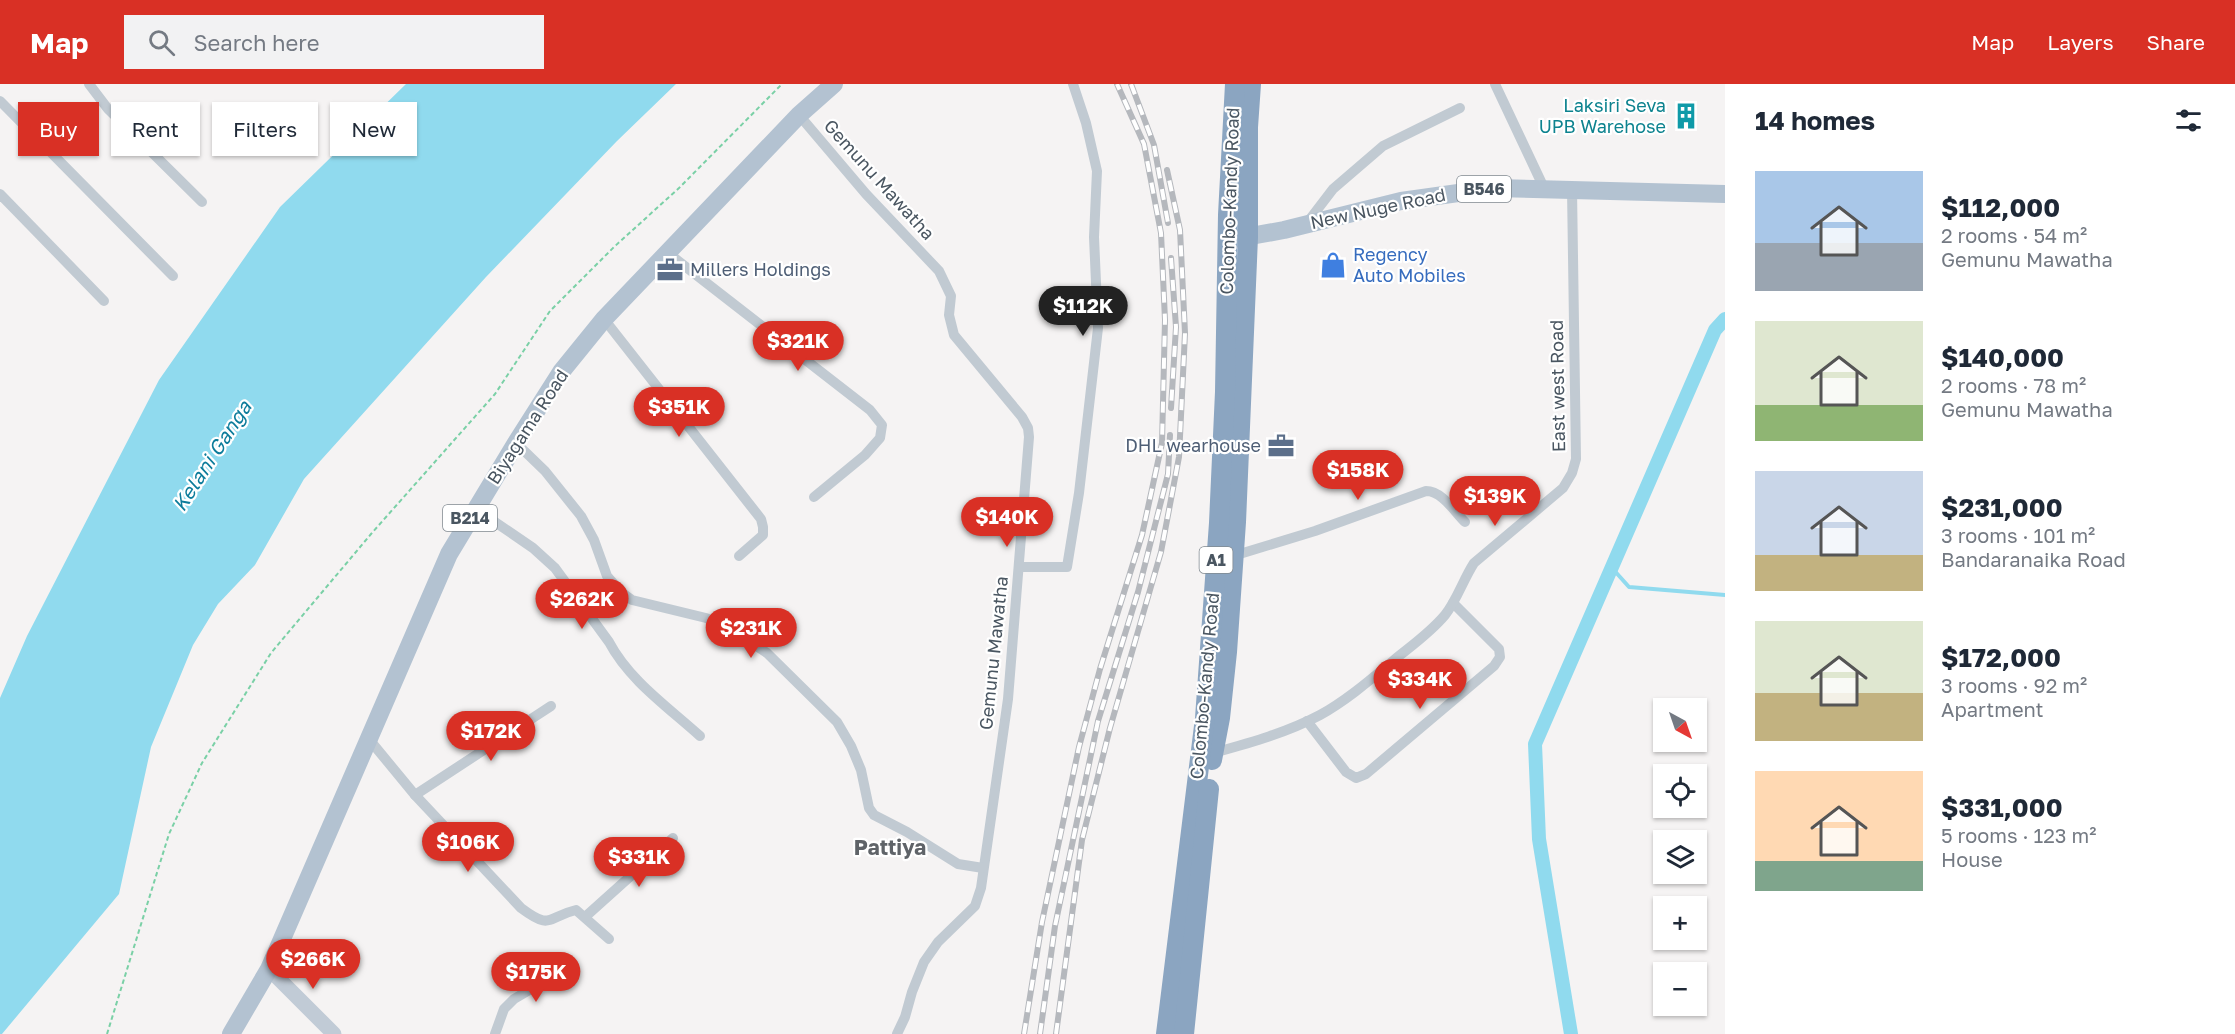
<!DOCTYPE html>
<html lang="en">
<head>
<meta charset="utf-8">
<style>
	body { margin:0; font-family:"Golos Text",sans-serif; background:#f2f2f3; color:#1f2937; height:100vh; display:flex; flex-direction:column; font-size:22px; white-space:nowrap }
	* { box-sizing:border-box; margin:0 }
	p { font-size:20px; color:#747a83 }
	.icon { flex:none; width:33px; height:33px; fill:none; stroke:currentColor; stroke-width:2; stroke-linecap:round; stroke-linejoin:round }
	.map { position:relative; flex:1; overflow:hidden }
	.drawer { display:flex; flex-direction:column; background:#fff; width:510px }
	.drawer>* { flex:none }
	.guide { position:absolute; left:18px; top:18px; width:570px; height:54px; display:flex; gap:12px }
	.needle { width:39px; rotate:140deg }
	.tools { position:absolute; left:1653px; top:614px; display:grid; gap:12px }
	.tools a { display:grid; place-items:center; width:54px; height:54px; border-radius:0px; background:#fff; box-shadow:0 2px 4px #0004; font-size:30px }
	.price { position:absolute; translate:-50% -51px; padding:0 14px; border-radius:21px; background:#d93025; color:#fff; font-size:20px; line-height:39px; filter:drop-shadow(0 2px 3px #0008) }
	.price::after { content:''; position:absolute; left:50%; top:36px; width:18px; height:14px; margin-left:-9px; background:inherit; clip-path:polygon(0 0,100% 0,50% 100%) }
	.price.active { background:#222; color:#fff }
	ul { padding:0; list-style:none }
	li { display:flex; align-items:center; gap:18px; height:150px; padding:0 30px }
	li span { display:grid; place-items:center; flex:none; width:168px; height:120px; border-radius:0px; color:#555 }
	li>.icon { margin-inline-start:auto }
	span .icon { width:72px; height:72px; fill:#fffc; stroke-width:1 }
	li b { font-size:26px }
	h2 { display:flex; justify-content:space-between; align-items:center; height:72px; padding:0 30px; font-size:26px }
	.chip { padding:0 21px; border-radius:0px; background:#fff; box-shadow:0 2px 4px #0004; font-size:21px; line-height:54px }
	.chip.active { background:#d93025; color:#fff }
	header { display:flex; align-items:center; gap:36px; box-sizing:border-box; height:84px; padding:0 30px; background:#d93025; color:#fff }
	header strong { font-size:28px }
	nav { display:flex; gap:33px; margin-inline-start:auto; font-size:21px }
	.search { width:420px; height:54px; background:#f2f2f3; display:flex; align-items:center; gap:15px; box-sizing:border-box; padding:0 21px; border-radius:0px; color:#747a83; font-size:22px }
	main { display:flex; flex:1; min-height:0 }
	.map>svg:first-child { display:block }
	.water { fill:#90daee }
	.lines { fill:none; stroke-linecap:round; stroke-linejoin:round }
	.stream { stroke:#90daee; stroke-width:4 }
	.canal { stroke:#90daee; stroke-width:14 }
	.path { stroke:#7ad0a6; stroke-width:2; stroke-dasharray:4.5 3; stroke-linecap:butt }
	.street { stroke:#c1cad2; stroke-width:10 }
	.secondary { stroke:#c1cbd6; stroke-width:15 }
	.primary { stroke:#b3c2d1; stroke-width:18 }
	.highway { stroke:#8ba5c1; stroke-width:20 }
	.rail-casing { stroke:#b5b8bd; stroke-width:6 }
	.rail { stroke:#fff; stroke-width:4; stroke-dasharray:11; stroke-linecap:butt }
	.labels { text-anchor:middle; stroke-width:4.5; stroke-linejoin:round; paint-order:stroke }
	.shield { fill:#fff; stroke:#808990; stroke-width:1.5 }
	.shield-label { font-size:16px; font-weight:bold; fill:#4a5661 }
	.culture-label { font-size:18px; fill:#0d838f; stroke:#fff; text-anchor:end }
	.street-label { font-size:18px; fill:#4a5661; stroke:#fff }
	.shop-label { font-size:18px; fill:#366cbe; stroke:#fff; text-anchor:start }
	.service-label { font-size:18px; fill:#4e5e75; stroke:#fff; text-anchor:start }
	.water-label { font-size:20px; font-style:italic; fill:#0c7c9b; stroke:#fff }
	.quarter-label { font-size:21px; font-weight:bold; fill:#5f6368; stroke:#fff }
</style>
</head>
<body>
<header>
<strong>Map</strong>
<div class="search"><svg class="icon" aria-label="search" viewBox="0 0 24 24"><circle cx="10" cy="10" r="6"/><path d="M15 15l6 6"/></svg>Search here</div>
<nav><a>Map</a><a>Layers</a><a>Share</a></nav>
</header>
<main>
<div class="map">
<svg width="1725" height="950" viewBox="0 0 1725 950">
	<rect width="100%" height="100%" fill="#f5f3f3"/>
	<path class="water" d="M406,0h270l-59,57 -131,136 -182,202 -49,86 -37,39 -25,41 -42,102 -32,147 -117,140h-2v-336l27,-62 132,-256 121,-173z"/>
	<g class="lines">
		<path class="stream" d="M1612,484l17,19 96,8"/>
		<path class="canal" d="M1571,950l-32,-195 -4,-95 180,-414 10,-11"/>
		<path class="path" d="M107,950l62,-200 33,-71 69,-110 100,-119 124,-140 55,-83 64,-64 65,-59 103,-104"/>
		<g class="street">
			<path d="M89,0l19,25 94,93"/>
			<path d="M1495,0l49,104"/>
			<path d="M0,17l173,175"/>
			<path d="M799,31l67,79 73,77 12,25 -2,19 5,20 68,82 6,11 1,9 -21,262 -27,189 -6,18 -37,36 -14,20 -12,30 -7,25 -8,17"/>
			<path d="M0,110l104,107"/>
			<path d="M1307,139l26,-34 50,-43 77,-38"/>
			<path d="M668,169l202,157 12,15 -2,13 -15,17 -51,42"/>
			<path d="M604,235l157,200 2,8v8l-24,21"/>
			<path d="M516,359l29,28 36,45 13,24 13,36 14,16 11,8 74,18 25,11 36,24 70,69 14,24 10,24 8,38 5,7 33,17 51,32 25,4"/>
			<path d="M476,425l57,39 22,20 54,74c20,38 59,65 91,94"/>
			<path d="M1233,472l82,-25 111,-40c16,0 28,20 39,31"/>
			<path d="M1020,483h47l12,-74 19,-165 -4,-91 3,-66 -11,-48 -13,-39"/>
			<path d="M1307,637l39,51 10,6 10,-4 128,-108 6,-9 -1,-8 -46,-46"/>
			<path d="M368,654l47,57 106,113c31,23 25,9 55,2l33,29"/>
			<path d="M1213,669c36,-10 73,-20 107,-38 27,-15 50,-35 74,-55 17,-14 36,-27 51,-45 12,-15 18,-35 29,-52l89,-75 9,-15 4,-14 -4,-270"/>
			<path d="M415,711l136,-89"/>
			<path d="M585,833l88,-79"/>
			<path d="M495,950l9,-25 10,-10 17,-10 28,-29"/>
		</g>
		<path class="secondary" d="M269,885l65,65"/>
		<g class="primary">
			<path d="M1234,155l50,-9 117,-29 93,-13 231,6"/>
			<path d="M231,950l38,-65 180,-415 67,-111 45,-71 43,-53 195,-204 35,-31"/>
		</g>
		<g class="highway">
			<path d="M1212,676l8,-42 7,-66 9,-130 12,-285v-110l3,-43"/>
			<path d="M1166,950l39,-316 14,-195 6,-131 3,-177 7,-131"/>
			<path d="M1184,950l25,-245"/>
		</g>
		<g class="rail-casing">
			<g id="rail">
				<path d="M1131,0l23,61 14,78"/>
				<path d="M1171,174l5,69 -5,81"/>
				<path d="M1024,950l18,-112 37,-175 21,-78 42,-134 20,-92 3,-123 -4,-87 -17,-89 -27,-60"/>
				<path d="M1040,950l15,-108 43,-205 40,-129 30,-118 2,-39"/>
				<path d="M1056,950l26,-194 28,-112 51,-176 18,-95 6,-124 -5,-103 -13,-60"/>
			</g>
		</g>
		<use href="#rail" class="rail"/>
	</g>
	<defs>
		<g id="building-bare" transform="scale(2.07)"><path d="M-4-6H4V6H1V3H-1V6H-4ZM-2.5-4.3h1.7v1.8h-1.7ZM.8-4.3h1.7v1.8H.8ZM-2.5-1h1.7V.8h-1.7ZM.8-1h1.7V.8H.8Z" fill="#0f9aa8" stroke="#fff" stroke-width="2.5" paint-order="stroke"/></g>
		<g id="shop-bare" transform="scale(2.07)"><path d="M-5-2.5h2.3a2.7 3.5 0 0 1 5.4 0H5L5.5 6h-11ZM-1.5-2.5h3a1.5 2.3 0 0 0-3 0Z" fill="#3f7fe0" stroke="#fff" stroke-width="2.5" paint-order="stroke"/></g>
		<g id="office-bare" transform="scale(2.07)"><path d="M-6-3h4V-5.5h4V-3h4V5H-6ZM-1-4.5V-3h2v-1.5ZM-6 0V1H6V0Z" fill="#5c6f8a" stroke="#fff" stroke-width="2.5" paint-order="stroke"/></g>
	</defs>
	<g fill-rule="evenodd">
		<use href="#building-bare" x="1686" y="32"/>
		<use href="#shop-bare" x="1333" y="181"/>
		<use href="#office-bare" x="670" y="186"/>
		<use href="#office-bare" x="1281" y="362"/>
	</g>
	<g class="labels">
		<g class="shield">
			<rect x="1457" y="92" width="54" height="26" rx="4.5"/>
			<rect x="443" y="421" width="54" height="26" rx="4.5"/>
			<rect x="1199.5" y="463" width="33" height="26" rx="4.5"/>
		</g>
		<g class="shield-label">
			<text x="1484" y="111">B546</text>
			<text x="470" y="440">B214</text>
			<text x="1216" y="482">A1</text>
		</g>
		<g class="culture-label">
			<text x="1666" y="28">Laksiri Seva<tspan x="1666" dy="21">UPB Warehose</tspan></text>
		</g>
		<g class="street-label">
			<text transform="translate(879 96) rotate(48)" y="6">Gemunu Mawatha</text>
			<text transform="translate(1230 117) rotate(-88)" y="6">Colombo-Kandy Road</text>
			<text transform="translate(1378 125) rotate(-12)" y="6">New Nuge Road</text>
			<text transform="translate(1558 302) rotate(-91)" y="6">East west Road</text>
			<text transform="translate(528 343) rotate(-57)" y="6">Biyagama Road</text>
			<text transform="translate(994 569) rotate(-84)" y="6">Gemunu Mawatha</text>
			<text transform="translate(1205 602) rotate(-85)" y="6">Colombo-Kandy Road</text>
		</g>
		<g class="shop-label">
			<text x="1353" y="177">Regency<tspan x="1353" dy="21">Auto Mobiles</tspan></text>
		</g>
		<g class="service-label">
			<text x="690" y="192">Millers Holdings</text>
			<text x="1261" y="368" text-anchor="end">DHL wearhouse</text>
		</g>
		<g class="water-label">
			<text transform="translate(212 372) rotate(-57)" y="7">Kelani Ganga</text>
		</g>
		<g class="quarter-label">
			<text x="890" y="771">Pattiya</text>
		</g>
	</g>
</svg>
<div class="tools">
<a><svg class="needle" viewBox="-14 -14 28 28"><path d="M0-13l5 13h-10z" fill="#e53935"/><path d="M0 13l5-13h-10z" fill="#747a83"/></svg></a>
<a><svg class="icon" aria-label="locate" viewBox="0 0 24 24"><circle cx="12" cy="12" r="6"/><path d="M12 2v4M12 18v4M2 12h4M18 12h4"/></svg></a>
<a><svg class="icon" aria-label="layers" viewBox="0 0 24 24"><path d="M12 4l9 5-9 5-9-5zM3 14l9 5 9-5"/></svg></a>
<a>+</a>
<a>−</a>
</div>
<b class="price active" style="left:1083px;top:253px">$112K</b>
<b class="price" style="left:798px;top:288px">$321K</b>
<b class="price" style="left:679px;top:354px">$351K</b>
<b class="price" style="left:1358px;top:417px">$158K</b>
<b class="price" style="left:1495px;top:443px">$139K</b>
<b class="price" style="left:1007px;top:464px">$140K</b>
<b class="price" style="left:582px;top:546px">$262K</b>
<b class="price" style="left:751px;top:575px">$231K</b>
<b class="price" style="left:1420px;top:626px">$334K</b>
<b class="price" style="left:491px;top:678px">$172K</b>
<b class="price" style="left:468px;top:789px">$106K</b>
<b class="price" style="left:639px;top:804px">$331K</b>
<b class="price" style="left:313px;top:906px">$266K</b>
<b class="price" style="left:536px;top:919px">$175K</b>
<div class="guide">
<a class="chip active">Buy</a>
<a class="chip">Rent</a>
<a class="chip">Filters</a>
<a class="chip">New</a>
</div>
</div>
<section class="drawer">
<h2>14 homes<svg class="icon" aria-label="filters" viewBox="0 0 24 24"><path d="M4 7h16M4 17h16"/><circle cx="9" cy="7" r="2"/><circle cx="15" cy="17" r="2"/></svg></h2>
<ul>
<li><span style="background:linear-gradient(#a9c7e8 60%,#9aa5b1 0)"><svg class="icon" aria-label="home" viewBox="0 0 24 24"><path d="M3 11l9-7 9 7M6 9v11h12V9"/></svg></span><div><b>$112,000</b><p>2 rooms · 54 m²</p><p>Gemunu Mawatha</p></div></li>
<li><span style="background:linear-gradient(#dfe7d0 70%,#8fb573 0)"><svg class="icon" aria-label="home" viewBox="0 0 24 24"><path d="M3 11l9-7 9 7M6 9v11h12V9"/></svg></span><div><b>$140,000</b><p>2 rooms · 78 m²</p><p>Gemunu Mawatha</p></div></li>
<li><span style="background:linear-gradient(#c9d6e8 70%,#c2b280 0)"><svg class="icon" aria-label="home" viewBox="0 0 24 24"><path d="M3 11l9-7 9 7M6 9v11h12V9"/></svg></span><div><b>$231,000</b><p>3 rooms · 101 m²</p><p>Bandaranaika Road</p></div></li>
<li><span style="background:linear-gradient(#dfe7d0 60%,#c2b280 0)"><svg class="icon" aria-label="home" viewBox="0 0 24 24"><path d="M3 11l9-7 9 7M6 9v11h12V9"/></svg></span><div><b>$172,000</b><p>3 rooms · 92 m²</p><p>Apartment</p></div></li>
<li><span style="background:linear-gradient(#ffd9b3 75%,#7fa58c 0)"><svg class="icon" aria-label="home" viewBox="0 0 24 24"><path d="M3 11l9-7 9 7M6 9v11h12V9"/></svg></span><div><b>$331,000</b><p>5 rooms · 123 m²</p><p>House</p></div></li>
</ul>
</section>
</main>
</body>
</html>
